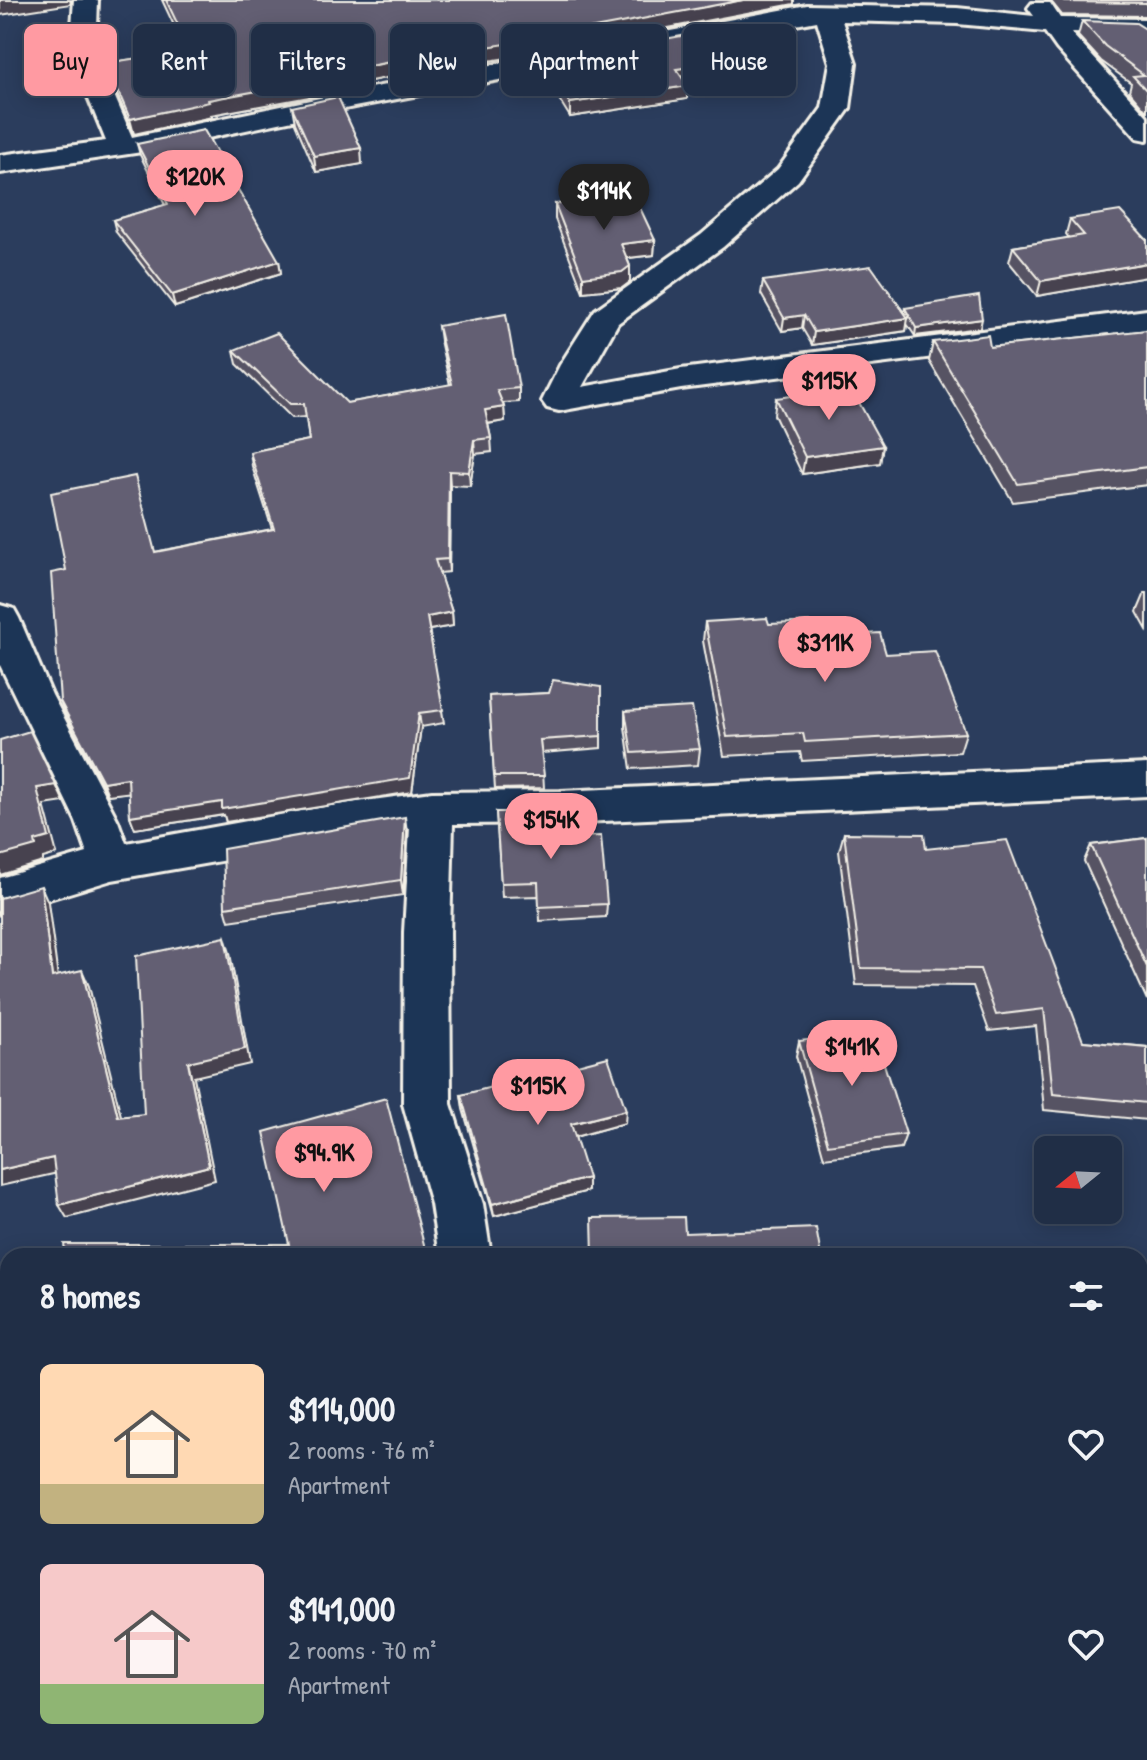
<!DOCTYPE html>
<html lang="en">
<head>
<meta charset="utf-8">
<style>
	body { margin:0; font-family:"Patrick Hand",sans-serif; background:#2d3a51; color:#f1f3f6; height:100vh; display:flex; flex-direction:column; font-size:30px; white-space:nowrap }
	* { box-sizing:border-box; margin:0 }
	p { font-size:26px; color:#a2a8b3 }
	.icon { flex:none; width:44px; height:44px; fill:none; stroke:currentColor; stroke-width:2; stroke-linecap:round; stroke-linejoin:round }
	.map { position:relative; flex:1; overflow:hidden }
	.side { position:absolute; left:0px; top:1248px; width:1148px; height:512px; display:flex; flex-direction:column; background:#202e46; border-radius:24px 24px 0 0; box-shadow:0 4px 20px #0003,0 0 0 2px #3d4a5f }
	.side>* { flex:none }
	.hud { position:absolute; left:24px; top:24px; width:1100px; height:72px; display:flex; gap:16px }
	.needle { width:52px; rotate:252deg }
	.fabs { position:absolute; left:1034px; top:1136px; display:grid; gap:16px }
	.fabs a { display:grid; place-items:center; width:88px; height:88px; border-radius:12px; background:#202e46; box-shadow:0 4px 20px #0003,0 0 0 2px #3d4a5f; font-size:40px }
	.price { position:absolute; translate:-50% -68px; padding:0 18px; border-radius:28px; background:#ff9aa2; color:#111; font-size:26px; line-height:52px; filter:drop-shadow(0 2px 4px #0008) }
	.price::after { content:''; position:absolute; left:50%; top:48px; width:24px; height:18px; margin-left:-12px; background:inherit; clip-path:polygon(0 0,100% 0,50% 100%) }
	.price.active { background:#222; color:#fff }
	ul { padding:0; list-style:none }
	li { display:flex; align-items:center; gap:24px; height:200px; padding:0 40px }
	li span { display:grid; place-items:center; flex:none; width:224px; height:160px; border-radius:12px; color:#555 }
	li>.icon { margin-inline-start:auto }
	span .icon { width:96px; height:96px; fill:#fffc; stroke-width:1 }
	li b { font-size:34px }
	h2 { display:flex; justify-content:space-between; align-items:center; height:96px; padding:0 40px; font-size:34px }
	.tag { padding:0 28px; border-radius:12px; background:#202e46; box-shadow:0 4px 20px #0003,0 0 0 2px #3d4a5f; font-size:28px; line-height:72px }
	.tag.active { background:#ff9aa2; color:#111 }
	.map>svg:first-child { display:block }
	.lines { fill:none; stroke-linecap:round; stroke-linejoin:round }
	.street-casing { stroke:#f4f1e8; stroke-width:6 }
	.street { fill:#1d3557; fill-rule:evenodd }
	.wall { fill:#565263; stroke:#f4f1e8; stroke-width:2 }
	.shaded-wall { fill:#464250; stroke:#f4f1e8; stroke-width:2 }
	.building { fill:#645f73; stroke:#f4f1e8; stroke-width:2 }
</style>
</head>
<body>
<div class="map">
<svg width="1147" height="1760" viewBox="0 0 1147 1760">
	<rect width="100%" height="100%" fill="#2b3d5d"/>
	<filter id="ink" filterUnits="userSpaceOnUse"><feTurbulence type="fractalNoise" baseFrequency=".0125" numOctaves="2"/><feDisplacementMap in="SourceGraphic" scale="16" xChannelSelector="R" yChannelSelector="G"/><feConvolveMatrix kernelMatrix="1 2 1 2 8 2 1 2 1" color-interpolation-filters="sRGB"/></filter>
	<g filter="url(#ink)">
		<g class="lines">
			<g class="street-casing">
				<g id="street">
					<path d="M74,0h24l-2,53 36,84 222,-46 453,-86 150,3 77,8 -6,-8 4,-5h18l10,15 87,1v16l-76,-2 76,83v24l-10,-2 -80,-89 -12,-17 -88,-8 -115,-3 14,42 -6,45 -52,73 -75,66 -105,76 -36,64 99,-18 466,-59v20l-466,59 -122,22 -12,-3 -5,-7 18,-36 35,-55 106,-75 77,-66 44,-61 8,-45 -13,-42 -463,86 -212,45 -142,21v-18l106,-14 -36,-88z"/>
					<path d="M0,605l14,4 5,9 33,77 66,126 8,22 209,-38 97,-13 128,-1 587,-27v32l-587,27 -107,1 -3,108 1,172 32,100 8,52h-52l-8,-52 -28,-100 1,-172 6,-104 -298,52 -112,34v-36l87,-25 -11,-32 -76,-156z"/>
					<path d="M1147,1461v58l-7,1v-58z"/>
					<rect x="0" y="1538" width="8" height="58"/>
					<path d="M835,1752h62l3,8h-64z"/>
				</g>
			</g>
			<use href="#street" class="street"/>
		</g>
		<g class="wall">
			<path d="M162,0h632v4l-268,51 -130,21 -46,9 1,3 -20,5 -120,22 1,2 -78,17 -24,-56 -4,-15 80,-12z"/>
			<path d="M1050,0h97v16l-85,-1z"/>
			<path d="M1082,21l65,9v82l-18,-21 2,-8 -30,-22 -23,-25z"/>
			<path d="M544,61l215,9 -75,11 3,18 -117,18 -26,-42z"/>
			<path d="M292,107l70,57 -46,8 -21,-49z"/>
			<path d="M137,144l142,117 2,12 -106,34 -59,-75 -3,-12 52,-15 -25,-50z"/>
			<path d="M555,204l100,36 -1,15 -27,3 3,8v16l-8,6 -39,4 -28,-73z"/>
			<path d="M1070,219l77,21v37l-110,19 -28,-34 4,-15 56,-9 -3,-4z"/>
			<path d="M763,281l141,31 1,-4 75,20 -65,8 -8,-12 -1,7 -94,14 -10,-17 -20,3 -21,-37z"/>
			<path d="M438,326l81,62v14l-16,1 1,4 1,14 -17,3 3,14 1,14 -17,2 -5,32 -20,-1 -1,87 -10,1 13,39 1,14 -24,4 15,93 -23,4 -9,65 -186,30 -2,-7 -89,14 -5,-13 -1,-24 -21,3 -43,-81 -5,-13 95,-149 117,-23 -20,-63 -2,-14 59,-12 -3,-23 -14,1 -55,-54 -3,-14 113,53 103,-18 -10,-45z"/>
			<path d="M1147,330v155l-134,17 -84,-141 4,-19 57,5z"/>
			<path d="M776,398l107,48 -3,17 -78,11 -28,-59z"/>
			<path d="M1145,593h2v37l-10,-18z"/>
			<path d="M705,622l64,2 117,30 80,79 -6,19 -158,9 -2,-9 -76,4 -21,-115z"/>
			<path d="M601,687v61l-59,5 2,35 -49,1 -6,-93 60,-3z"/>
			<path d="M625,711l75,38 -2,16 -67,4 -6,-42z"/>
			<path d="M496,812l55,26 56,66 -1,13 -66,4 -1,-25 -37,1z"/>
			<path d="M407,832l-4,63 -174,26 -4,-14z"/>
			<path d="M844,833l82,16 157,192 64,6v73l-103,-10 -8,-84 -47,5 -16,-45 -117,-1 -17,-134z"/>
			<path d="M1147,838v162l-63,-139 7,-16z"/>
			<path d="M799,1041l107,93 -5,14 -77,10 -28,-102z"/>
			<path d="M461,1095l164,28 -50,14 13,54 -94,25 -31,-107z"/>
			<path d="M1147,1341v94l-7,1v-94z"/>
			<path d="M697,1752h136l-35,8h-99z"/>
			<path d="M938,1752h202l7,8h-207z"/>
		</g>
		<g class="shaded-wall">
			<path d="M0,0h70l1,4 -71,11z"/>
			<path d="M743,0h51v4l-268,51 -130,21 -46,9 1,3 -20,5 -120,22 1,2 -78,17 -4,-15 78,-19 187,-39z"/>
			<path d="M760,57l-1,13 -84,12 1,-13z"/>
			<path d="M688,86l-1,13 -117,18v-14z"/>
			<path d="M361,148l1,16 -46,8 -2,-16z"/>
			<path d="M655,240l-1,15 -34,4 1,-15z"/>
			<path d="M279,261l2,12 -106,34 -3,-12z"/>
			<path d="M1147,263v14l-110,19 4,-15z"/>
			<path d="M630,266v16l-8,6 -39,4v-15z"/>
			<path d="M804,315l-2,13 -20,3 2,-13z"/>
			<path d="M908,318l-2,13 -94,14 2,-13z"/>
			<path d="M982,319l-2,9 -65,8 1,-8z"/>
			<path d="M504,407l1,14 -19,3 -1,-14z"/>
			<path d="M474,440l1,14 -5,32 -1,-14z"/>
			<path d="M883,446l-3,17 -78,11 3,-17z"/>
			<path d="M449,471l1,14 -1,87 -1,-13z"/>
			<path d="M452,612l1,14 -24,4 -2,-13z"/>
			<path d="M419,713l2,14 -9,65 -186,30 -2,-7 -89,14 -5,-13z"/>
			<path d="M128,778l5,14 -25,3 -5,-13z"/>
			<path d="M56,785l8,17 -20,3 13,49 -14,4v4l-43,13v-19l37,-68z"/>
			<path d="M405,817l2,15 -4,63 -2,-15z"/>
			<path d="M41,886l7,16 12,91 -8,-16z"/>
			<path d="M225,937l5,16 20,111 -56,13 21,103 -148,38 -8,-13 150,-39 -21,-104z"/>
			<path d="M82,970l7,16 36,146 -7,-15z"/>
			<path d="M626,1110l-1,13 -54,15v-14z"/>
			<path d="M53,1158l9,14 -62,14v-16z"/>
			<path d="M588,1178v13l-94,25 -2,-12z"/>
			<path d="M8,1522v12l-8,2v-11z"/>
			<path d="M112,1752h10l1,8h-10z"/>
		</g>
		<g class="building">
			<path d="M166,0h577l-218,41 -130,20 -47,9 1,3 -20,5 -121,22 1,2 -79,17 -24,-56 84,-13z"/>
			<path d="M1063,0h84v3l-82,-1z"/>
			<path d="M1082,21l54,2 11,7v61l-14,-15 11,-1 -39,-29z"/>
			<path d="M736,26l24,31 -84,12 12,17 -118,17 -26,-42z"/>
			<path d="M338,97l23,51 -47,8 -22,-49z"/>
			<path d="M204,130l75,131 -107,34 -59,-75 55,-16 -31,-60z"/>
			<path d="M633,193l22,47 -34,4 9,22 -8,6 -39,5 -28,-73z"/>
			<path d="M1120,211l27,29v23l-106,18 -28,-34 71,-12 -14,-16z"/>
			<path d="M871,266l37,52 -94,14 -10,-17 -20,3 -21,-37z"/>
			<path d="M979,296l3,23 -66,9 -11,-20z"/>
			<path d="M506,314l13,74 -22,2 7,17 -19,3 6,28 -17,2 -5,32 -20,-1 -1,88 -13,1 17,52 -25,5 16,93 -24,3 -9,65 -188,31v-7l-92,14 -2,-38 -25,4 -43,-81 -9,-128 15,-3 -15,-77 84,-17 20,76 119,-23 -24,-77 59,-12 -5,-36h-14l-56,-54 43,-17 70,70 105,-19 -14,-58z"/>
			<path d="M1147,330v137l-129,17 -85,-142 55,-7 2,12z"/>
			<path d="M851,388l32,58 -78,11 -29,-59z"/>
			<path d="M767,618l2,6 47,-2 4,15 60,-4 6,21 49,-3 31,82 -161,9 -2,-9 -76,4 -22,-115z"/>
			<path d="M553,680l48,7v49l-61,4 4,36h-50l-5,-80 60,-3z"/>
			<path d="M692,707l8,42 -68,4 -7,-42z"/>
			<path d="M30,731l26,54 -19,3 12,49 -14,4 1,5 -36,10v-116z"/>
			<path d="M496,812h52l3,26 50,-2 6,68 -68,3 -1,-25 -37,1z"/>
			<path d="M405,817l-4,63 -176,27 -2,-58z"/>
			<path d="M844,833l80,1 2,15 81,-9 76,201 64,6v56l-94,-9 -9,-85 -48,6 -16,-46 -119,-1z"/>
			<path d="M1147,838v129l-56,-122z"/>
			<path d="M41,886l11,91 30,-7 36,147 26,-3 -8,-158 89,-19 20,112 -57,13 21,104 -150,39 -6,-47 -53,12v-272z"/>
			<path d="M874,1032l32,102 -78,11 -29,-104z"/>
			<path d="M608,1057l18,53 -55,14 17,54 -96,26 -31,-109z"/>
			<path d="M386,1098l41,158h-361l-2,-12h225l-25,-112z"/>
			<path d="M684,1217l1,16 131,-5 5,28h-228l-1,-38z"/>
			<path d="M1147,1341v85h-7v-84z"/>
			<path d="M8,1462v60l-8,3v-60z"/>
			<path d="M1147,1551v209h-197l-2,-8h192v-199z"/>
			<path d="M8,1714v38h104l1,8h-113v-43z"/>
			<path d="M701,1752h111l-38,8h-71z"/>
		</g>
	</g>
</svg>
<div class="fabs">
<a><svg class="needle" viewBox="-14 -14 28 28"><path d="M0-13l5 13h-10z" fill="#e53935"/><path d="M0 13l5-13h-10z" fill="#a2a8b3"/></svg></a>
</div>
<b class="price" style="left:195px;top:218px">$120K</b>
<b class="price active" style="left:604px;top:232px">$114K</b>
<b class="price" style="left:829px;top:422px">$115K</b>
<b class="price" style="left:825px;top:684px">$311K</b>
<b class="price" style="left:551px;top:861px">$154K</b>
<b class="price" style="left:852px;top:1088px">$141K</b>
<b class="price" style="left:538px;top:1127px">$115K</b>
<b class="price" style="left:324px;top:1194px">$94.9K</b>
<div class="hud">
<a class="tag active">Buy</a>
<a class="tag">Rent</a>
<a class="tag">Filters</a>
<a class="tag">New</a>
<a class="tag">Apartment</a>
<a class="tag">House</a>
</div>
<section class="side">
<h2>8 homes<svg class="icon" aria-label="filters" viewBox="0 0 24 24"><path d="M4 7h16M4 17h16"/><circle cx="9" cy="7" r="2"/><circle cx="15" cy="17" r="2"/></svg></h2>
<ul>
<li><span style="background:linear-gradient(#ffd9b3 75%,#c2b280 0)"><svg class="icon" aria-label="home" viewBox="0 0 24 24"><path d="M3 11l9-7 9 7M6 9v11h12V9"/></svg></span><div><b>$114,000</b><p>2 rooms · 76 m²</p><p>Apartment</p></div><svg class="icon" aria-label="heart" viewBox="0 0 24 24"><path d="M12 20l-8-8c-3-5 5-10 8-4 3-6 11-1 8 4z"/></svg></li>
<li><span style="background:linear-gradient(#f6c9c9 75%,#8fb573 0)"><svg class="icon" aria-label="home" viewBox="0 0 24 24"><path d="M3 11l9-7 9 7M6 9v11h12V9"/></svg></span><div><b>$141,000</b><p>2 rooms · 70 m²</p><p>Apartment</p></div><svg class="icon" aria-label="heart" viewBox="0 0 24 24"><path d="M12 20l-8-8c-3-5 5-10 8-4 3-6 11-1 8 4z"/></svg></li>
</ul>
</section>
</div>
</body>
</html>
